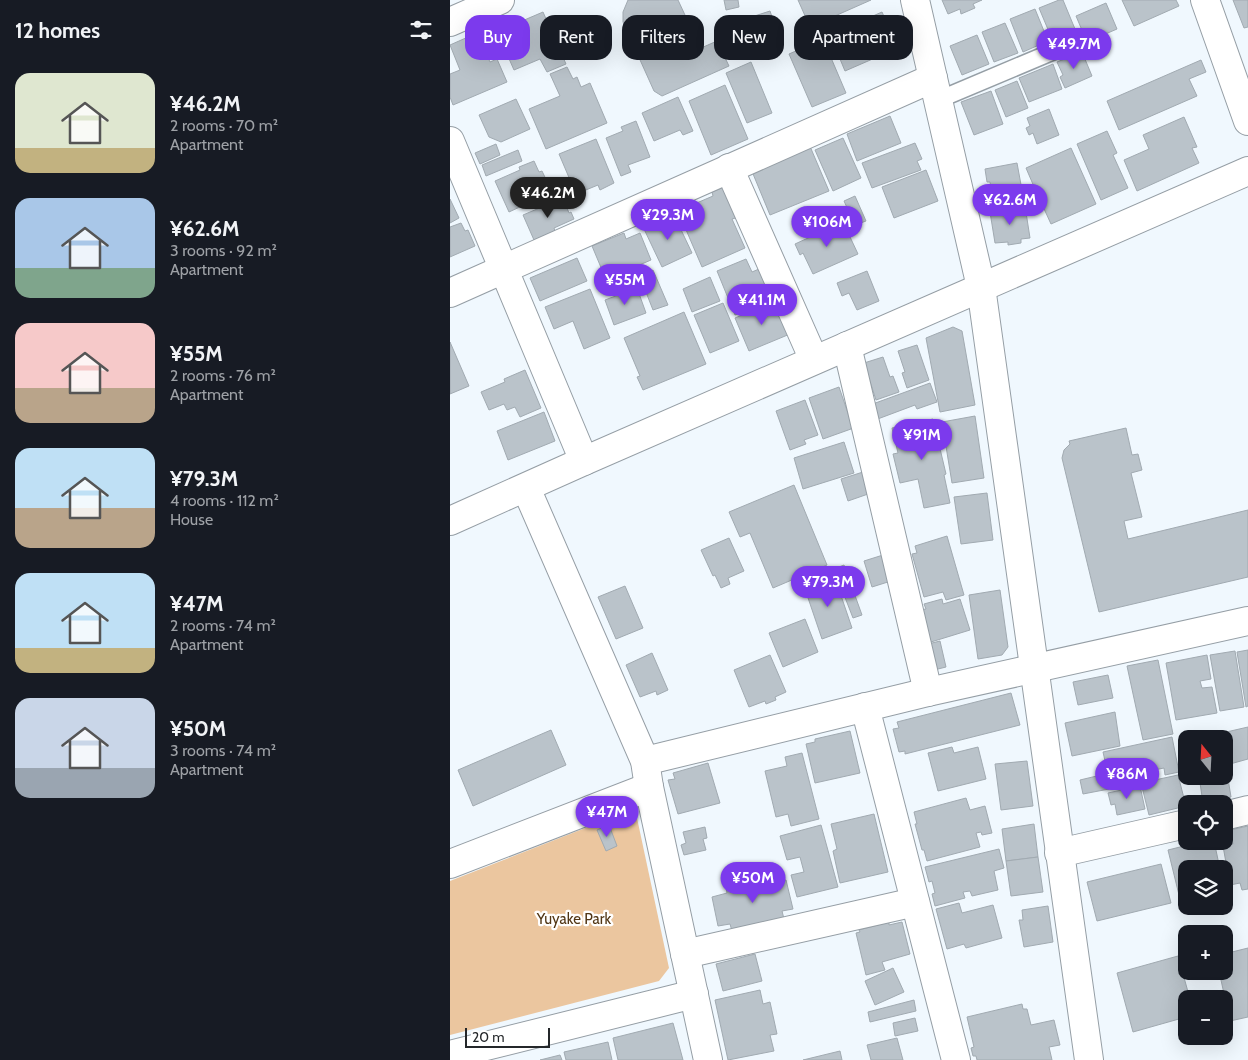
<!DOCTYPE html>
<html lang="en">
<head>
<meta charset="utf-8">
<style>
	body { margin:0; font-family:Cabin,sans-serif; background:#242831; color:#f1f3f6; height:100vh; display:flex; flex-direction:column; font-size:19px; white-space:nowrap }
	* { box-sizing:border-box; margin:0 }
	p { font-size:16px; color:#9ea1a6 }
	.icon { flex:none; width:28px; height:28px; fill:none; stroke:currentColor; stroke-width:2; stroke-linecap:round; stroke-linejoin:round }
	.map { position:relative; flex:1; overflow:hidden }
	.drawer { display:flex; flex-direction:column; background:#171b24; width:450px }
	.drawer>* { flex:none }
	.top-card { position:absolute; left:15px; top:15px; width:475px; height:45px; display:flex; gap:10px }
	.needle { width:32px; rotate:342deg }
	.fabs { position:absolute; left:728px; top:730px; display:grid; gap:10px }
	.fabs a { display:grid; place-items:center; width:55px; height:55px; border-radius:10px; background:#171b24; box-shadow:0 5px 20px #0002; font-size:25px }
	.scale { position:absolute; left:15px; bottom:12px; width:85px; box-sizing:border-box; padding-left:5px; border:2px solid #24272a; border-top:0; font-size:14px; line-height:18px; white-space:nowrap; color:#24272a; -webkit-text-stroke:4px #fff; paint-order:stroke }
	.price { position:absolute; translate:-50% -42px; padding:0 11px; border-radius:18px; background:#7c3aed; color:#fff; font-size:16px; line-height:32px; filter:drop-shadow(0 1px 2px #0008) }
	.price::after { content:''; position:absolute; left:50%; top:30px; width:15px; height:11px; margin-left:-8px; background:inherit; clip-path:polygon(0 0,100% 0,50% 100%) }
	.price.selected { background:#222; color:#fff }
	ul { padding:0; list-style:none }
	li { display:flex; align-items:center; gap:15px; height:125px; padding:0 15px }
	li span { display:grid; place-items:center; flex:none; width:140px; height:100px; border-radius:15px; color:#555 }
	li>.icon { margin-inline-start:auto }
	span .icon { width:60px; height:60px; fill:#fffc; stroke-width:1 }
	li b { font-size:21px }
	h2 { display:flex; justify-content:space-between; align-items:center; height:60px; padding:0 15px; font-size:21px }
	.tag { padding:0 18px; border-radius:15px; background:#171b24; box-shadow:0 5px 20px #0002; font-size:18px; line-height:45px }
	.tag.selected { background:#7c3aed; color:#fff }
	main { display:flex; flex:1; min-height:0 }
	.map>svg:first-child { display:block }
	.green { fill:#ebc69f }
	.building { fill:#bac3ca; stroke:#a1aab1 }
	.lines { fill:none; stroke-linecap:round; stroke-linejoin:round }
	.lane-casing { stroke:#959ea5; stroke-width:19 }
	.street-casing { stroke:#959ea5; stroke-width:30 }
	.secondary-casing { stroke:#959ea5; stroke-width:30 }
	.lane { stroke:#fff; stroke-width:16 }
	.street { stroke:#fff; stroke-width:28 }
	.secondary { stroke:#fff; stroke-width:28 }
	.labels { text-anchor:middle; stroke-width:4.5; stroke-linejoin:round; paint-order:stroke }
	.park-label { font-size:15px; fill:#513615; stroke:#fff }
</style>
</head>
<body>
<main>
<section class="drawer">
<h2>12 homes<svg class="icon" aria-label="filters" viewBox="0 0 24 24"><path d="M4 7h16M4 17h16"/><circle cx="9" cy="7" r="2"/><circle cx="15" cy="17" r="2"/></svg></h2>
<ul>
<li><span style="background:linear-gradient(#dfe7d0 75%,#c2b280 0)"><svg class="icon" aria-label="home" viewBox="0 0 24 24"><path d="M3 11l9-7 9 7M6 9v11h12V9"/></svg></span><div><b>¥46.2M</b><p>2 rooms · 70 m²</p><p>Apartment</p></div></li>
<li><span style="background:linear-gradient(#a9c7e8 70%,#7fa58c 0)"><svg class="icon" aria-label="home" viewBox="0 0 24 24"><path d="M3 11l9-7 9 7M6 9v11h12V9"/></svg></span><div><b>¥62.6M</b><p>3 rooms · 92 m²</p><p>Apartment</p></div></li>
<li><span style="background:linear-gradient(#f6c9c9 65%,#b9a48a 0)"><svg class="icon" aria-label="home" viewBox="0 0 24 24"><path d="M3 11l9-7 9 7M6 9v11h12V9"/></svg></span><div><b>¥55M</b><p>2 rooms · 76 m²</p><p>Apartment</p></div></li>
<li><span style="background:linear-gradient(#bfe0f5 60%,#b9a48a 0)"><svg class="icon" aria-label="home" viewBox="0 0 24 24"><path d="M3 11l9-7 9 7M6 9v11h12V9"/></svg></span><div><b>¥79.3M</b><p>4 rooms · 112 m²</p><p>House</p></div></li>
<li><span style="background:linear-gradient(#bfe0f5 75%,#c2b280 0)"><svg class="icon" aria-label="home" viewBox="0 0 24 24"><path d="M3 11l9-7 9 7M6 9v11h12V9"/></svg></span><div><b>¥47M</b><p>2 rooms · 74 m²</p><p>Apartment</p></div></li>
<li><span style="background:linear-gradient(#c9d6e8 70%,#9aa5b1 0)"><svg class="icon" aria-label="home" viewBox="0 0 24 24"><path d="M3 11l9-7 9 7M6 9v11h12V9"/></svg></span><div><b>¥50M</b><p>3 rooms · 74 m²</p><p>Apartment</p></div></li>
</ul>
</section>
<div class="map">
<svg width="798" height="1060" viewBox="0 0 798 1060">
	<rect width="100%" height="100%" fill="#f0f8fe"/>
	<path class="green" d="M176,812l11,6 32,150 -10,13 -209,54v-154z"/>
	<g class="building">
		<path d="M178,0h50l13,28 -8,4 9,20 25,-11 12,25 -67,30 -8,-5 -31,-69v-10z"/>
		<path d="M274,0h14l1,7 -13,3z"/>
		<path d="M348,0h73l-61,27z"/>
		<path d="M492,0h40l-9,4 2,4 -14,6 -1,-5 -12,5z"/>
		<path d="M609,0h4l12,29 -23,10 -13,-31z"/>
		<path d="M672,0h54l3,6 -45,20z"/>
		<path d="M783,0h15v27l-4,1z"/>
		<path d="M656,3l11,26 -30,13 -11,-26z"/>
		<path d="M585,9l13,32 -25,11 -13,-33z"/>
		<path d="M320,11l10,29 -38,12 -9,-29z"/>
		<path d="M93,12l23,52 -19,8 -7,-13 -26,11 -19,-43 11,-5 2,5z"/>
		<path d="M432,12l16,36 -53,23 -15,-36z"/>
		<path d="M555,23l13,30 -24,9 -12,-30z"/>
		<path d="M27,33l13,29 7,-3 10,23 -54,23 -3,-8v-23l10,-4 -10,-25z"/>
		<path d="M527,35l12,29 -27,11 -12,-29z"/>
		<path d="M373,39l23,54 -34,14 -23,-53z"/>
		<path d="M632,52l10,24 -27,12 -5,-11 3,-2 -6,-13z"/>
		<path d="M751,60l5,12 -17,7 8,17 -78,34 -12,-29z"/>
		<path d="M301,62l21,51 -25,10 -21,-50z"/>
		<path d="M603,64l9,25 -33,13 -10,-24z"/>
		<path d="M117,67l6,12 4,-2 4,10 9,-4 17,40 -61,26 -17,-40 31,-13 -10,-22z"/>
		<path d="M567,81l11,27 -22,9 -11,-27z"/>
		<path d="M275,85l23,54 -37,16 -22,-54z"/>
		<path d="M541,91l12,33 -29,11 -13,-33z"/>
		<path d="M228,97l15,34 -10,4 -3,-5 -26,11 -12,-28z"/>
		<path d="M66,99l14,30 -29,13 -12,-5 -10,-22z"/>
		<path d="M599,109l10,26 -22,9 -4,-11 -4,2 -3,-7 4,-2 -3,-8z"/>
		<path d="M440,116l11,27 -44,18 -10,-27z"/>
		<path d="M734,117l13,30 -5,1 7,15 -62,28 -13,-31 25,-11 -6,-14z"/>
		<path d="M186,121l14,36 -22,8 3,7 -10,4 -15,-38 17,-7 -2,-4z"/>
		<path d="M657,131l10,22 -4,2 15,33 -27,12 -24,-56z"/>
		<path d="M393,138l18,40 -28,13 -18,-41z"/>
		<path d="M146,139l18,44 -14,7 -2,-5 -22,9 -17,-40z"/>
		<path d="M465,143l7,16 -5,2 4,9 -49,18 -10,-25z"/>
		<path d="M46,144l4,11 -20,9 -5,-11z"/>
		<path d="M359,144l20,47 -59,24 -19,-46z"/>
		<path d="M621,148l25,56 -45,20 -11,-24 -8,2 -4,-10 7,-3 -9,-21z"/>
		<path d="M68,150l4,11 -36,15 -4,-11z"/>
		<path d="M84,161l5,11 3,-1 10,21 -43,20 -14,-31 25,-11 -1,-3z"/>
		<path d="M567,163l7,38 -26,5 -2,-13 -4,1 -2,-12h-3l-2,-13z"/>
		<path d="M476,170l12,31 -44,17 -12,-31z"/>
		<path d="M276,186l13,31 -7,2 13,29 -43,19 -24,-56 35,-15 -1,-4z"/>
		<path d="M405,196l11,25 -11,4 -11,-24z"/>
		<path d="M113,198l6,15 2,-1 3,7 -20,9 1,3 -21,9 -11,-25z"/>
		<path d="M0,199l9,19 -9,5z"/>
		<path d="M575,206l5,32 -9,1v4l-13,2v-3l-13,1 -5,-31z"/>
		<path d="M224,215l18,38 -30,14 -18,-38z"/>
		<path d="M393,222l15,32 -45,20 -10,-21 -3,2 -5,-11z"/>
		<path d="M11,223l4,8 3,-1 7,16 -25,11v-30z"/>
		<path d="M174,233l2,6 14,-6 11,27 -28,12 -1,-2 -17,7 -13,-31z"/>
		<path d="M127,258l10,23 -47,20 -10,-23z"/>
		<path d="M296,259l6,13 7,-3 7,17 -7,3 6,13 -30,13 -18,-44z"/>
		<path d="M203,270l15,35 -15,5 -11,-28 -5,2 -2,-7z"/>
		<path d="M417,271l12,30 -22,9 -8,-17 -7,3 -5,-13z"/>
		<path d="M260,277l10,24 -28,11 -9,-23z"/>
		<path d="M187,288l9,25 -32,12 -9,-25z"/>
		<path d="M140,289l20,49 -26,11 -11,-28 -19,8 -9,-22z"/>
		<path d="M326,301l14,33 -41,17 -14,-33z"/>
		<path d="M273,303l16,38 -29,12 -16,-38z"/>
		<path d="M234,312l22,52 -63,26 -6,-13 3,-1 -16,-38z"/>
		<path d="M503,327l9,4 13,74 -35,7 -14,-74z"/>
		<path d="M0,342l19,44 -19,8z"/>
		<path d="M467,345l12,35 -22,8 -5,-15 3,-1 -7,-21z"/>
		<path d="M433,357l7,20 3,-1 6,16 -23,8 -12,-37z"/>
		<path d="M75,370l16,38 -21,9 -5,-10 -8,3 -3,-6 -15,6 -8,-18 24,-10 -1,-3z"/>
		<path d="M480,383l7,19 -20,7 -2,-4 -40,15 -5,-15z"/>
		<path d="M389,387l13,38 -1,4 -28,10 -14,-41z"/>
		<path d="M355,400l13,35 -14,5 2,4 -16,6 -14,-39z"/>
		<path d="M94,412l11,29 -47,19 -11,-29z"/>
		<path d="M525,416l9,62 -32,5 -10,-61z"/>
		<path d="M483,419l13,55 -2,1 6,28 -26,5 -6,-29 -18,4 -7,-29 5,-1 -6,-25z"/>
		<path d="M676,428l6,27 6,-1 4,16 -11,3 11,44 -18,4 4,18 120,-29v67l-149,35 -37,-154 2,-8 6,-6 -1,-3z"/>
		<path d="M394,442l10,31 -51,16 -9,-31z"/>
		<path d="M413,472l8,21 -23,8 -7,-22z"/>
		<path d="M344,485l33,80 -54,23 -23,-55 -10,4 -11,-25z"/>
		<path d="M537,493l6,47 -32,4 -7,-47z"/>
		<path d="M497,536l17,59 -18,5 -3,-8 -19,5 -12,-43 5,-1 -2,-7z"/>
		<path d="M279,538l15,33 -16,7 2,6 -9,4 -6,-13 -2,1 -12,-26z"/>
		<path d="M433,555l8,26 -19,6 -8,-26z"/>
		<path d="M394,565l18,50 -9,3 -19,-49z"/>
		<path d="M385,578l17,50 -30,11 -17,-50z"/>
		<path d="M175,586l18,42 -27,11 -18,-42z"/>
		<path d="M550,590l8,57 -6,8 -24,4 -9,-64z"/>
		<path d="M492,599l1,5 17,-5 10,31 -39,12 -11,-32 6,-1 -2,-5z"/>
		<path d="M355,619l13,33 -35,15 -14,-34z"/>
		<path d="M490,641l6,26 -12,3 -6,-26z"/>
		<path d="M798,650v56l-2,1 -9,-55z"/>
		<path d="M785,651l9,56 -24,4 -10,-56z"/>
		<path d="M202,653l16,37 -11,5 -1,-4 -16,6 -14,-32z"/>
		<path d="M320,655l16,37 -11,5 1,3 -10,4 -1,-3 -16,6 -15,-37z"/>
		<path d="M757,655l4,24 -11,2 2,7 10,-1 5,26 -41,7 -10,-57z"/>
		<path d="M708,660l15,74 -30,6 -16,-74z"/>
		<path d="M658,675l5,23 -35,7 -5,-23z"/>
		<path d="M561,693l9,32 -115,29v-3l-6,1 -6,-23 6,-1 -2,-6z"/>
		<path d="M665,712l5,34 -48,10 -7,-33z"/>
		<path d="M798,727v32l-18,5 -8,-31z"/>
		<path d="M101,730l15,35 -93,41 -15,-36z"/>
		<path d="M400,731l10,42 -45,10 -9,-39 9,-2v-3z"/>
		<path d="M770,735l1,4h-23z"/>
		<path d="M722,737l7,35 -14,3 -1,-7 -15,3 2,7 -40,9 -8,-35z"/>
		<path d="M736,741v31h-1l-5,-30z"/>
		<path d="M502,747l2,6 24,-6 8,32 -48,12 -10,-38z"/>
		<path d="M352,753l17,66 -28,7 -3,-12 -12,3 -11,-46 22,-5 -2,-9z"/>
		<path d="M774,754l7,43 -28,6 -4,-27h25z"/>
		<path d="M577,761l6,45 -32,4 -6,-46z"/>
		<path d="M258,763l12,40 -42,11 -10,-34 7,-1 -2,-6z"/>
		<path d="M655,774l4,15 -26,5 -3,-14z"/>
		<path d="M728,775l8,31 -37,9 -8,-32z"/>
		<path d="M690,786l5,23 -28,6 -2,-11 -4,1 -3,-12z"/>
		<path d="M516,798l4,12 15,-4 7,27 -10,2 -1,-3 -5,1 4,14 -53,14 -3,-11h-2l-7,-26h2l-3,-12z"/>
		<path d="M424,814l14,58 -48,11 -7,-32 4,-2 -6,-25z"/>
		<path d="M584,824l4,33 -32,4 -4,-32z"/>
		<path d="M159,825l8,21 -11,5 -9,-21z"/>
		<path d="M371,825l17,62 -41,10 -6,-22 13,-3 -4,-15 -13,3 -7,-24z"/>
		<path d="M798,826v63l-6,1 -2,-7 -10,2 -7,-39 10,-2 -3,-14z"/>
		<path d="M255,827l2,11 -4,1 3,11 -22,5 -3,-10 5,-2 -3,-11z"/>
		<path d="M754,841h10l6,28h-34v25l-7,1 -11,-45z"/>
		<path d="M549,849l5,19 -10,3 4,19 -26,6 -2,-5 -7,1 2,6 -30,8 -3,-12 3,-1 -3,-12 -3,1 -4,-15z"/>
		<path d="M588,857l5,35 -32,4 -5,-35z"/>
		<path d="M711,864l10,39 -74,18 -10,-39z"/>
		<path d="M322,877l1,5 13,-2 7,29 -11,2 2,8 -52,12 -2,-7 -12,2 -6,-29 15,-4 -1,-6 19,-4 1,3 6,-2 -1,-2z"/>
		<path d="M509,903l3,10 31,-8 9,33 -36,10 -2,-4 -17,5 -11,-40z"/>
		<path d="M598,906l5,36 -29,5 -5,-27h4l-1,-10z"/>
		<path d="M439,922v3l13,-3 8,32 -28,8 3,8 -19,5 -10,-42 4,-1 -1,-2z"/>
		<path d="M798,948v69l-18,4 -11,-50h5v-17z"/>
		<path d="M305,954l7,27 -39,10 -7,-27z"/>
		<path d="M728,956l12,43h-4v18l-53,15 -16,-59z"/>
		<path d="M443,968l11,24 -29,13 -10,-24z"/>
		<path d="M310,990l3,14 7,-2 7,32 -7,1 4,16 -46,9 -13,-60z"/>
		<path d="M464,1000l2,11 -46,11 -2,-10z"/>
		<path d="M572,1004l1,5h4l4,16 23,-5 6,25 -11,2 3,13h-75l-1,-4h-3l-2,-8 3,-1 -7,-30z"/>
		<path d="M465,1018l3,13 -23,5 -2,-13z"/>
		<path d="M223,1023l10,37h-65l-5,-22z"/>
		<path d="M447,1038l6,22h-32l-4,-15z"/>
		<path d="M158,1042l4,18h-46l-2,-8z"/>
		<path d="M390,1051l2,9h-39z"/>
		<path d="M110,1055l2,5h-22z"/>
	</g>
	<g class="lines">
		<g class="lane-casing">
			<path id="lane" d="M488,100l140,-59"/>
		</g>
		<g class="street-casing">
			<g id="street">
				<path d="M755,0l43,121"/>
				<path d="M0,22l50,-22"/>
				<path d="M0,141l134,320"/>
				<path d="M279,168l85,192"/>
				<path d="M0,293l483,-215"/>
				<path d="M397,346l81,346"/>
				<path d="M76,488l119,273 4,26 59,273"/>
				<path d="M0,521l134,-60 664,-290"/>
				<path d="M415,707l91,353"/>
				<path d="M195,761l283,-69 320,-71"/>
				<path d="M774,816l24,-6"/>
				<path d="M609,853l127,-29"/>
				<path d="M0,864l199,-77"/>
				<path d="M235,954l230,-52"/>
				<path d="M0,1055l244,-61"/>
			</g>
		</g>
		<g class="secondary-casing">
			<path id="secondary" d="M465,0l66,287 108,773"/>
		</g>
		<use href="#lane" class="lane"/>
		<use href="#street" class="street"/>
		<use href="#secondary" class="secondary"/>
	</g>
	<g class="labels">
		<g class="park-label">
			<text x="124" y="924">Yuyake Park</text>
		</g>
	</g>
</svg>
<div class="fabs">
<a><svg class="needle" viewBox="-14 -14 28 28"><path d="M0-13l5 13h-10z" fill="#e53935"/><path d="M0 13l5-13h-10z" fill="#9ea1a6"/></svg></a>
<a><svg class="icon" aria-label="locate" viewBox="0 0 24 24"><circle cx="12" cy="12" r="6"/><path d="M12 2v4M12 18v4M2 12h4M18 12h4"/></svg></a>
<a><svg class="icon" aria-label="layers" viewBox="0 0 24 24"><path d="M12 4l9 5-9 5-9-5zM3 14l9 5 9-5"/></svg></a>
<a>+</a>
<a>−</a>
</div>
<div class="scale">20 m</div>
<b class="price" style="left:624px;top:70px">¥49.7M</b>
<b class="price selected" style="left:98px;top:219px">¥46.2M</b>
<b class="price" style="left:560px;top:226px">¥62.6M</b>
<b class="price" style="left:218px;top:241px">¥29.3M</b>
<b class="price" style="left:377px;top:248px">¥106M</b>
<b class="price" style="left:175px;top:306px">¥55M</b>
<b class="price" style="left:312px;top:326px">¥41.1M</b>
<b class="price" style="left:472px;top:461px">¥91M</b>
<b class="price" style="left:378px;top:608px">¥79.3M</b>
<b class="price" style="left:677px;top:800px">¥86M</b>
<b class="price" style="left:157px;top:838px">¥47M</b>
<b class="price" style="left:303px;top:904px">¥50M</b>
<div class="top-card">
<a class="tag selected">Buy</a>
<a class="tag">Rent</a>
<a class="tag">Filters</a>
<a class="tag">New</a>
<a class="tag">Apartment</a>
</div>
</div>
</main>
</body>
</html>
